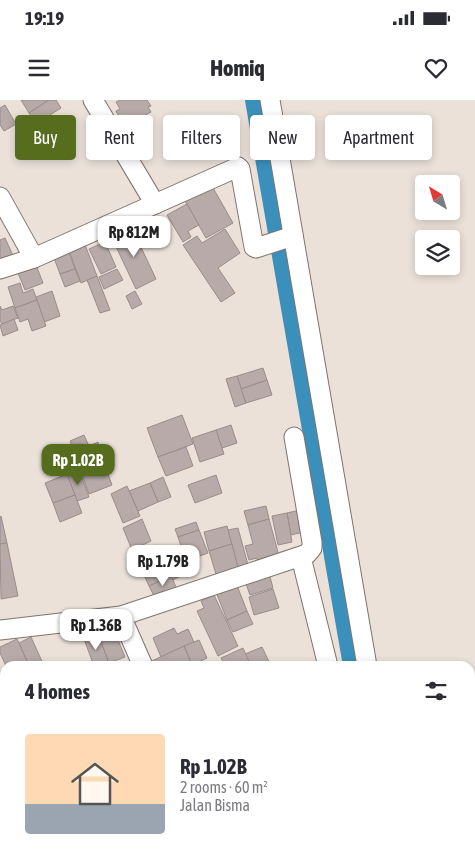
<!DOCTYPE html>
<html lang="en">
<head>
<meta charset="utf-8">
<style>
	body { margin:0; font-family:"Asap Condensed",sans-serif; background:#f2f2f3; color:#2b2b33; height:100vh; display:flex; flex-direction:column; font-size:19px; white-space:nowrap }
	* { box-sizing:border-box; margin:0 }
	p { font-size:16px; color:#7c7c81 }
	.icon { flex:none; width:28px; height:28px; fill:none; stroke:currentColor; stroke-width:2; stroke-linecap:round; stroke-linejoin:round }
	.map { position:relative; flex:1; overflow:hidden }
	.details { position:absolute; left:0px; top:561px; width:475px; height:196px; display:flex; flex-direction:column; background:#fff; border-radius:15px 15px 0 0; box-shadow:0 2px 8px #0003 }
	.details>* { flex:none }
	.banner { position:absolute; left:15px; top:15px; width:445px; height:45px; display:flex; gap:10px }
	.needle { width:32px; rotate:322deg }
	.buttons { position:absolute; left:415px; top:75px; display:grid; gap:10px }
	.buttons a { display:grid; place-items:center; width:45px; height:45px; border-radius:5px; background:#fff; box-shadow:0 2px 8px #0003; font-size:25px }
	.price { position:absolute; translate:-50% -42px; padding:0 11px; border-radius:10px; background:#fff; color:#222; font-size:16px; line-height:32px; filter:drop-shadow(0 1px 2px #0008) }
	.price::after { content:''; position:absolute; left:50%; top:30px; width:15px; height:11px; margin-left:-8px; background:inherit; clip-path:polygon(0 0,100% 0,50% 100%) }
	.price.selected { background:#556d1d; color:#fff }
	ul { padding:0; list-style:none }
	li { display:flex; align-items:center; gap:15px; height:125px; padding:0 25px }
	li span { display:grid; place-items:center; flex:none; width:140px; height:100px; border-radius:5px; color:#555 }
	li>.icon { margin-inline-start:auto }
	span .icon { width:60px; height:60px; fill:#fffc; stroke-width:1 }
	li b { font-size:21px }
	h2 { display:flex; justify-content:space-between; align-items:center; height:60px; padding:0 25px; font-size:21px }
	.pill { padding:0 18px; border-radius:5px; background:#fff; box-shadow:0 2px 8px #0003; font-size:18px; line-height:45px }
	.pill.selected { background:#556d1d; color:#fff }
	.status { display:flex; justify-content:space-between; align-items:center; height:35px; padding:0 25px; background:#fff; direction:ltr }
	.status svg { height:14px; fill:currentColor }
	header { display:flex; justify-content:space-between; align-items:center; height:65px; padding:0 25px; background:#fff; font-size:22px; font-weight:800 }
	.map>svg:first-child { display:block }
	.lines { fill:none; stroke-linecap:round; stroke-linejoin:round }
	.canal { stroke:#3a90bb; stroke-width:16 }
	.building { fill:#b7aaa8; stroke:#998c8a }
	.street-casing { stroke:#7d746d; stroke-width:21 }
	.path { stroke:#aaa29c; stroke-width:2.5; stroke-dasharray:4 4; stroke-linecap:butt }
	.street { stroke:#fff; stroke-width:19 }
</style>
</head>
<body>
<div class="status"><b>19:19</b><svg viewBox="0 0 49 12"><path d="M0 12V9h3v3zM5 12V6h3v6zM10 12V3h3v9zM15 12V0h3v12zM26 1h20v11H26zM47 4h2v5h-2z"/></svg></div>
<header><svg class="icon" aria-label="menu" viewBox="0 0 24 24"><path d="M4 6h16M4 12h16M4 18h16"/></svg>Homiq<svg class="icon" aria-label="heart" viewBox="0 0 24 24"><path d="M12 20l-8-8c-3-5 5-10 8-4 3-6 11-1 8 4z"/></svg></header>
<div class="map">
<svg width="475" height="757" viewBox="0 0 475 757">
	<rect width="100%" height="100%" fill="#ebe1d9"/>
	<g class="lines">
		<g class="canal">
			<path d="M253,0l98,566"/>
			<path d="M383,752l1,5"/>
		</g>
	</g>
	<g class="building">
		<path d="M21,0h28l-20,13z"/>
		<path d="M49,0h7l5,8 -25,16 -7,-11z"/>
		<path d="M120,0h27l4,6 -3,1 3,5 -27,14 -8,-15 4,-2 -4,-7z"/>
		<path d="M5,5l11,19 -12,7 -4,-6v-17z"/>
		<path d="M212,86l21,37 -27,15 -21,-37z"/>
		<path d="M187,104l12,21 -11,6 3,6 -8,5 -16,-27z"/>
		<path d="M131,126l25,53 -20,10 -25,-53z"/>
		<path d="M225,129l15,24 -22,15 17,25 -14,9 -38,-57 14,-9 5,7z"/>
		<path d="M5,138l10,22 -15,7v-27z"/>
		<path d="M84,142l13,34 -16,7 -13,-35z"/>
		<path d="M105,142l11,25 -15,7 -12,-25z"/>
		<path d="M69,152l6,17 -15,5 -6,-16z"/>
		<path d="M36,165l7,18 -18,7 -7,-17z"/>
		<path d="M75,169l5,12 -15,6 -5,-13z"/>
		<path d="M117,169l6,11 -19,9 -5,-12z"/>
		<path d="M97,176l13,34 -10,3 -13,-33z"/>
		<path d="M20,183l3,10 10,-4 4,11 -22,8 -7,-21z"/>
		<path d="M52,191l8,25 -16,6 -8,-25z"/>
		<path d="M135,191l7,13 -10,5 -6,-13z"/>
		<path d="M37,200l9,26 -14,5 -4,-12 -8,3 -5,-14z"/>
		<path d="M0,206l2,4 11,-4 5,12 -16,6 -2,-3z"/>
		<path d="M14,219l4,11 -15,6 -3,-11z"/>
		<path d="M263,268l4,12 -26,9 -4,-13z"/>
		<path d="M237,276l9,27 -11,4 -9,-28z"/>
		<path d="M267,280l5,15 -26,8 -5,-14z"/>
		<path d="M182,315l11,29 -35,13 -11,-29z"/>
		<path d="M231,325l6,18 -15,5 -6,-18z"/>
		<path d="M216,330l8,24 -24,8 -8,-24z"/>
		<path d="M84,335l5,11 9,-4 2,7 -8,3 3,7 -15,6 -10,-24z"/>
		<path d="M186,347l7,19 -27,10 -8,-19z"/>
		<path d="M104,363l8,22 -23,9 -8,-22z"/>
		<path d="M79,370l10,27 -12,4 -10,-27z"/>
		<path d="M67,374l8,21 -22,8 -8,-20z"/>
		<path d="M216,375l6,18 -27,10 -7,-18z"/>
		<path d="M163,377l8,20 -13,5 -8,-19z"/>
		<path d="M150,383l8,19 -20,9 -9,-20z"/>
		<path d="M127,386l13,30 -17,7 -12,-29z"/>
		<path d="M75,395l7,18 -22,9 -7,-19z"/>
		<path d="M266,406l3,13 -21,6 -4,-14z"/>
		<path d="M300,410l4,22 -13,3 -4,-22z"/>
		<path d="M287,413l5,29 -14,3 -6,-29z"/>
		<path d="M1,416l6,27 -7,1v-27z"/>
		<path d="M142,419l9,22 -19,9 -9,-22z"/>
		<path d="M269,419l10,37 -21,6 -1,-4 -8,2 -4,-14 8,-2 -5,-19z"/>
		<path d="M196,422l3,8 -21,7 -3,-8z"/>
		<path d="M227,426l5,18 -23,7 -5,-19z"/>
		<path d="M238,428l10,37 -10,3 -10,-38z"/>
		<path d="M199,430l9,23 -22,8 -8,-24z"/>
		<path d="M7,443l11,53 -17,3 -1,-55z"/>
		<path d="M232,444l6,24 -22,6 -7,-23z"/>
		<path d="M157,445l8,19 -21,11 -9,-19z"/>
		<path d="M179,453l9,19 -15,8 -9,-19z"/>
		<path d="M165,464l6,12 -22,10 -5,-11z"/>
		<path d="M269,473l4,15 -23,7 -5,-14z"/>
		<path d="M171,476l5,11 -21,11 -6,-12z"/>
		<path d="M236,483l11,28 -20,9 -11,-28z"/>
		<path d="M273,489l6,19 -25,7 -5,-18z"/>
		<path d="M214,495l24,51 -20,10 -21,-45 7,-3 -3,-7z"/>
		<path d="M247,511l6,13 -20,8 -6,-12z"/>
		<path d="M174,528l3,6 11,-5 6,13 -33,15 -8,-19z"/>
		<path d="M98,533l11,30 -8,3h-7l-10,-27z"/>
		<path d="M115,533l10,24 -16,6 -9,-24z"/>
		<path d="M31,537l13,29h-15l-10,-23z"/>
		<path d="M17,539l2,4 10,23h-23l-6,-13v-6z"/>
		<path d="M199,540l8,18 -15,7 -8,-19z"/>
		<path d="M184,546l8,19 -37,1 -3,-5z"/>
		<path d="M262,547l9,19h-20l-6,-12z"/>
		<path d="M243,548l8,18h-26l-4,-8z"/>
		<path d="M0,576l5,6v8l-5,4z"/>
		<path d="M0,605l5,8 -5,3z"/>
		<path d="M0,680l5,8v21l-5,3z"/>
		<path d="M5,713v18l-5,3v-18z"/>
		<path d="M5,731v15l-5,-8v-4z"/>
		<path d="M39,752l2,5h-10z"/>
		<path d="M46,752h25l3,5h-33v-1z"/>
		<path d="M74,752h28l3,5h-30l-2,-4z"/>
		<path d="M107,752h18l1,3 -4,2h-13z"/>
		<path d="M147,752h26l1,3 -3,2h-21z"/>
		<path d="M208,752h22l-8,5h-19l-1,-1z"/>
	</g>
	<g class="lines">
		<g class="street-casing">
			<g id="street">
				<path d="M93,0l62,104"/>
				<path d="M270,0l97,566"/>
				<path d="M0,97l34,61"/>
				<path d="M0,169l34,-11 204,-91 2,2 14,78 2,1 37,-12"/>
				<path d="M301,457l27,109"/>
				<path d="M121,516l22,50"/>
				<path d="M0,530l121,-14 186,-62 5,-6v-6l-18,-105"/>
				<path d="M400,752l1,5"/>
				<path d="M1,757l9,-5"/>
			</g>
		</g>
		<path class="path" d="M470,572l5,-2"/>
		<use href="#street" class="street"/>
	</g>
</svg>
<div class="buttons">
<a><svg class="needle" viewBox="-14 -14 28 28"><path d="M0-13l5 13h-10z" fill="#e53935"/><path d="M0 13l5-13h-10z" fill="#7c7c81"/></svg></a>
<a><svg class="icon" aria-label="layers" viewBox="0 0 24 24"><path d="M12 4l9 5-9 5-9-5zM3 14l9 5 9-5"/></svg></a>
</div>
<b class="price" style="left:134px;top:158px">Rp 812M</b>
<b class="price selected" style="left:78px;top:386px">Rp 1.02B</b>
<b class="price" style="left:163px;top:487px">Rp 1.79B</b>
<b class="price" style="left:96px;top:551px">Rp 1.36B</b>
<div class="banner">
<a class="pill selected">Buy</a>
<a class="pill">Rent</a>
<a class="pill">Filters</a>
<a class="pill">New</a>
<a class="pill">Apartment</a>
</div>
<section class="details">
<h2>4 homes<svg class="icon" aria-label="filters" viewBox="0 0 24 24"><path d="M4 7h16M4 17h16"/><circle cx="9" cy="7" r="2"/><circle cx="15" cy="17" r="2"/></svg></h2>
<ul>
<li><span style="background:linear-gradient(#ffd9b3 70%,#9aa5b1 0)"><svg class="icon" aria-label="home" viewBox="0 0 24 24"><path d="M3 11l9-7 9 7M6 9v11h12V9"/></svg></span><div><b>Rp 1.02B</b><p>2 rooms · 60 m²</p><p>Jalan Bisma</p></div></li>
</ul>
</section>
</div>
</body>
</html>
